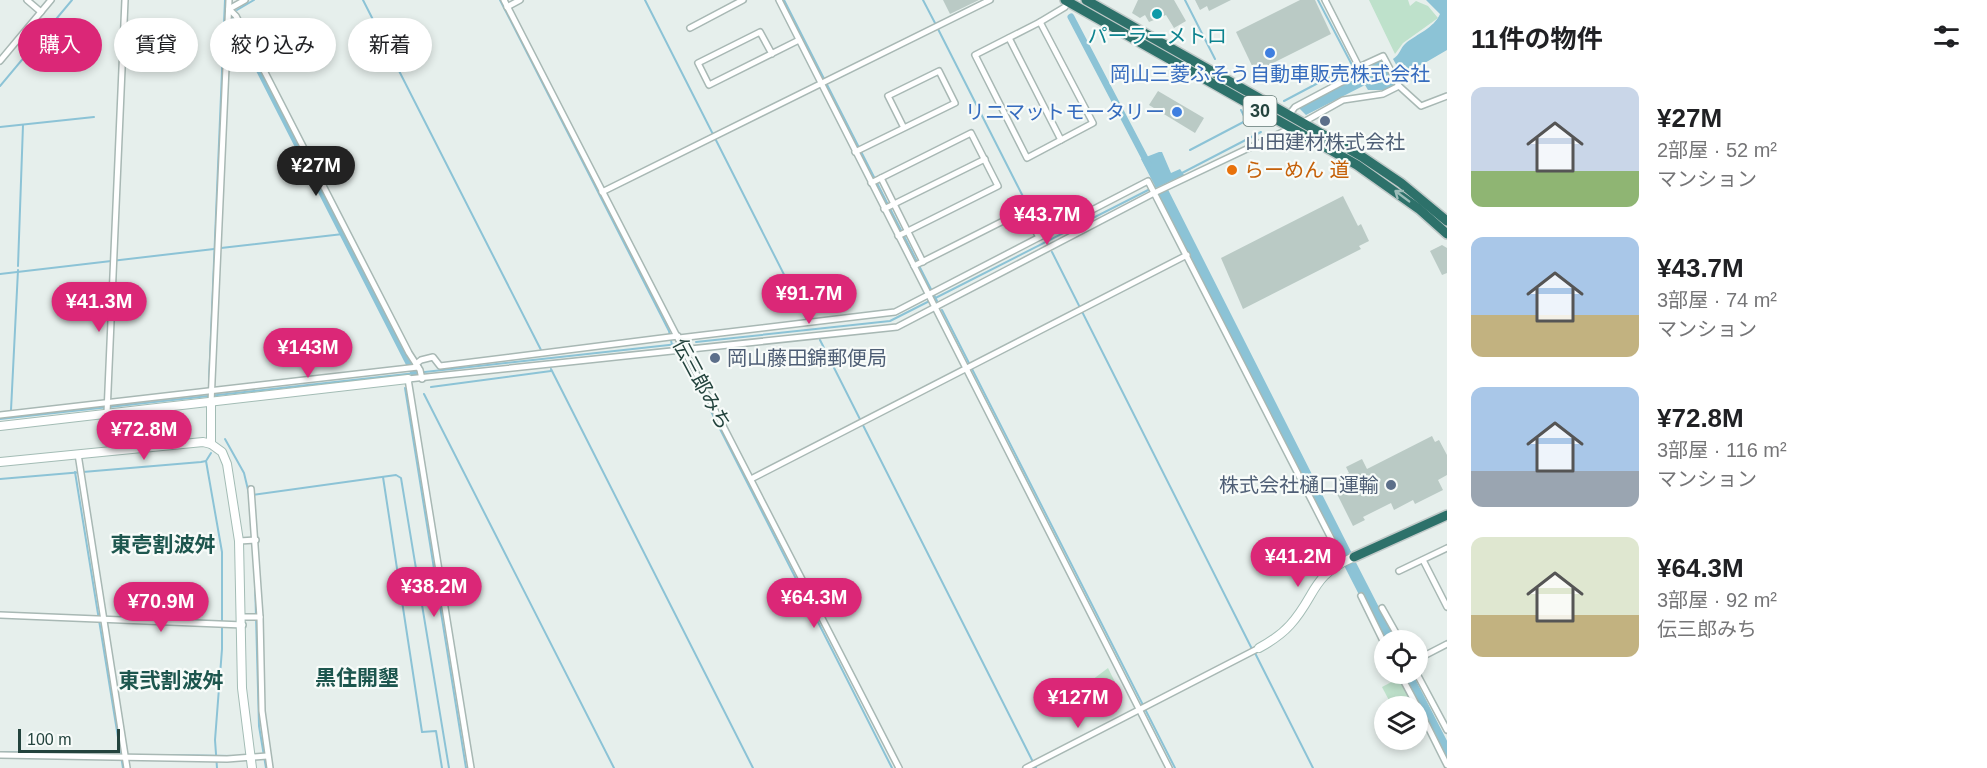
<!DOCTYPE html>
<html lang="ja">
<head>
<meta charset="utf-8">
<style>
	body { margin:0; font-family:Arial,"Noto Sans JP",sans-serif; background:#f2f2f2; color:#202124; height:100vh; display:flex; flex-direction:column; font-size:22px; white-space:nowrap }
	* { box-sizing:border-box; margin:0 }
	p { font-size:20px; color:#757577 }
	.icon { flex:none; width:33px; height:33px; fill:none; stroke:currentColor; stroke-width:2; stroke-linecap:round; stroke-linejoin:round }
	.map { position:relative; flex:1; overflow:hidden }
	.details { display:flex; flex-direction:column; background:#fff; width:540px }
	.details>* { flex:none }
	.hud { position:absolute; left:18px; top:18px; width:570px; height:54px; display:flex; gap:12px }
	.buttons { position:absolute; left:1374px; top:630px; display:grid; gap:12px }
	.buttons a { display:grid; place-items:center; width:54px; height:54px; border-radius:50%; background:#fff; box-shadow:0 3px 9px #0003; font-size:30px }
	.scale { position:absolute; left:18px; bottom:15px; width:102px; box-sizing:border-box; padding-left:6px; border:3px solid #23433d; border-top:0; font-size:16px; line-height:21px; white-space:nowrap; color:#23433d; -webkit-text-stroke:4px #f7fbf9; paint-order:stroke }
	.price { position:absolute; translate:-50% -51px; padding:0 14px; border-radius:21px; background:#db2777; color:#fff; font-size:20px; line-height:39px; filter:drop-shadow(0 2px 3px #0008) }
	.price::after { content:''; position:absolute; left:50%; top:36px; width:18px; height:14px; margin-left:-9px; background:inherit; clip-path:polygon(0 0,100% 0,50% 100%) }
	.price.current { background:#222; color:#fff }
	ul { padding:0; list-style:none }
	li { display:flex; align-items:center; gap:18px; height:150px; padding:0 24px }
	li span { display:grid; place-items:center; flex:none; width:168px; height:120px; border-radius:12px; color:#555 }
	li>.icon { margin-inline-start:auto }
	span .icon { width:72px; height:72px; fill:#fffc; stroke-width:1 }
	li b { font-size:26px }
	h2 { display:flex; justify-content:space-between; align-items:center; height:72px; padding:0 24px; font-size:26px }
	.chip { padding:0 21px; border-radius:27px; background:#fff; box-shadow:0 3px 9px #0003; font-size:21px; line-height:54px }
	.chip.current { background:#db2777; color:#fff }
	main { display:flex; flex:1; min-height:0 }
	.map>svg:first-child { display:block }
	.green { fill:#bee1cb }
	.water { fill:#8cc3d6 }
	.lines { fill:none; stroke-linecap:round; stroke-linejoin:round }
	.stream { stroke:#8cc3d6; stroke-width:2 }
	.canal { stroke:#8cc3d6; stroke-width:7 }
	.river { stroke:#8cc3d6; stroke-width:12 }
	.building { fill:#bacac5 }
	.street-casing { stroke:#a8b8b4; stroke-width:8 }
	.secondary-casing { stroke:#a3bcb5; stroke-width:10 }
	.highway-casing { stroke:#c1cac9; stroke-width:12 }
	.street { stroke:#fff; stroke-width:5 }
	.secondary { stroke:#fff; stroke-width:8 }
	.highway { stroke:#2d716a; stroke-width:9 }
	.oneway { stroke:#9cbdb9 }
	.culture-dot { fill:#0f9aa8; stroke:#f7fbf9; stroke-width:2 }
	.shop-dot { fill:#3f7fe0; stroke:#f7fbf9; stroke-width:2 }
	.service-dot { fill:#5c6f8a; stroke:#f7fbf9; stroke-width:2 }
	.food-dot { fill:#e8710a; stroke:#f7fbf9; stroke-width:2 }
	.labels { text-anchor:middle; stroke-width:4.5; stroke-linejoin:round; paint-order:stroke }
	.shield { fill:#f7fbf9; stroke:#637a75; stroke-width:1.5 }
	.shield-label { font-size:18px; font-weight:bold; fill:#23433d }
	.culture-label { font-size:20px; fill:#0d838f; stroke:#f7fbf9 }
	.shop-label { font-size:20px; fill:#366cbe; stroke:#f7fbf9 }
	.service-label { font-size:20px; fill:#4e5e75; stroke:#f7fbf9 }
	.food-label { font-size:20px; fill:#c56008; stroke:#f7fbf9; text-anchor:start }
	.street-label { font-size:20px; fill:#23433d; stroke:#f7fbf9 }
	.neighbourhood-label { font-size:21px; font-weight:bold; fill:#1d564e; stroke:#f7fbf9 }
</style>
</head>
<body>
<main>
<div class="map">
<svg width="1447" height="768" viewBox="0 0 1447 768">
	<rect width="100%" height="100%" fill="#e6efec"/>
	<g class="green">
		<path d="M1369,0h39l2,6 6,-5 12,5 10,12 -35,25 -8,11z"/>
		<path d="M1108,668l8,16 -18,8 -10,-9z"/>
		<path d="M1399,678l11,22 -18,6 -10,-19z"/>
	</g>
	<g class="water">
		<path d="M1426,0h21v50l-24,14 -15,5 -3,-4 -7,3 -5,-9c7,-4 7,-11 13,-16 11,-9 28,-15 34,-29z"/>
		<path d="M1378,60h4l12,17 -1,10 -6,3h-19l-3,-5 -59,30 -7,-7 63,-33 9,-12z"/>
		<path d="M1159,152h3l9,21 9,-4 4,6 -28,13 -15,-29z"/>
	</g>
	<g class="lines">
		<g class="stream">
			<path d="M363,0l178,350"/>
			<path d="M500,0l169,331 3,14"/>
			<path d="M645,0l161,318"/>
			<path d="M784,0l153,301"/>
			<path d="M923,0l12,23"/>
			<path d="M1185,0l30,59"/>
			<path d="M237,10l17,-10"/>
			<path d="M233,18l1,-1"/>
			<path d="M938,29l103,203"/>
			<path d="M0,86l72,-86"/>
			<path d="M1284,101l68,-36 -34,-65"/>
			<path d="M1241,110l5,10"/>
			<path d="M0,127l94,-10"/>
			<path d="M1190,150l63,-33"/>
			<path d="M1182,173l79,-41"/>
			<path d="M1166,202l1,-9"/>
			<path d="M1045,239l3,5"/>
			<path d="M221,248l122,-14"/>
			<path d="M1052,252l200,397"/>
			<path d="M18,266l5,-141"/>
			<path d="M0,274l214,-25"/>
			<path d="M942,310l233,458"/>
			<path d="M820,340l213,422"/>
			<path d="M696,342l194,-21 268,-136"/>
			<path d="M684,358l208,410"/>
			<path d="M551,369l202,399"/>
			<path d="M209,381l16,-381"/>
			<path d="M431,387l120,-16"/>
			<path d="M405,388l61,380"/>
			<path d="M424,394l190,374"/>
			<path d="M11,410l7,-140"/>
			<path d="M0,419l678,-75"/>
			<path d="M225,439l19,34 5,21"/>
			<path d="M206,461l16,91v97l-7,91 2,28"/>
			<path d="M75,472l48,296"/>
			<path d="M383,477l39,255 14,-1 6,37"/>
			<path d="M0,479l201,-17 5,-1 5,-8"/>
			<path d="M252,495l144,-20 5,3 48,290"/>
			<path d="M255,580l4,146 7,42"/>
			<path d="M1255,653l58,115"/>
			<path d="M0,752l83,2"/>
			<path d="M155,755l78,1"/>
			<path d="M1035,766l1,2"/>
		</g>
		<g class="canal">
			<path d="M1071,17l77,147"/>
			<path d="M233,18l181,355"/>
		</g>
		<g class="river">
			<path d="M1163,193l183,362"/>
			<path d="M1350,564l39,76"/>
			<path d="M1406,674l41,80"/>
		</g>
	</g>
	<g class="building">
		<path d="M943,0h36l-29,14z"/>
		<path d="M1138,0h36l12,21 -12,7 -8,-13 -17,7 -4,-7 -5,3 -8,-5z"/>
		<path d="M1195,0h36l-22,11 -2,-5 -7,4z"/>
		<path d="M1300,0h15l16,34 -76,38 -19,-40z"/>
		<path d="M1158,91l46,27 -9,15 -46,-28z"/>
		<path d="M1343,196l15,30 3,-2 8,17 -10,5 2,3 -118,60 -22,-51z"/>
		<path d="M1442,245l5,3v25l-5,2 -12,-24z"/>
		<path d="M1432,436l3,6 4,-2 8,15v20l-9,5 5,10 -28,14 -2,-4 -19,10 -3,-7 -28,14 2,3 -12,6 -16,-32 7,-3 -6,-13 11,-5 -3,-6 16,-8 5,10z"/>
	</g>
	<g class="lines">
		<g class="street-casing">
			<g id="street">
				<path d="M27,0l14,12"/>
				<path d="M504,0l395,768"/>
				<path d="M779,0l390,768"/>
				<path d="M1325,0l34,67"/>
				<path d="M507,7l13,-7"/>
				<path d="M229,9l7,7 173,337 11,17 2,9"/>
				<path d="M229,9l16,-9"/>
				<path d="M1040,22l53,101 -66,35 -52,-103z"/>
				<path d="M1040,22l25,-15 4,-7"/>
				<path d="M690,28l53,-28"/>
				<path d="M1009,38l52,102"/>
				<path d="M772,54l-12,-22 -62,31 11,22 90,-45"/>
				<path d="M0,61l51,-61"/>
				<path d="M1288,116l7,-9 62,-33 2,-7 24,-11 16,30 22,20 26,-10"/>
				<path d="M1302,123l41,-23 40,-6 16,-8"/>
				<path d="M855,152l100,-49 -16,-32 -51,25 16,32"/>
				<path d="M881,178l42,84"/>
				<path d="M871,183l100,-50 27,53 -100,50"/>
				<path d="M602,192l388,-192"/>
				<path d="M884,209l101,-50"/>
				<path d="M914,266l109,-55 16,26"/>
				<path d="M679,338l216,-26 253,-131 189,369"/>
				<path d="M416,364l5,-4 12,-3 7,9 238,-30"/>
				<path d="M211,403l18,-403"/>
				<path d="M107,413l18,-413"/>
				<path d="M0,415l418,-48"/>
				<path d="M78,454l49,314"/>
				<path d="M751,479l436,-224"/>
				<path d="M251,489l9,128 2,94 8,57"/>
				<path d="M239,541l17,-1"/>
				<path d="M1423,560l24,47"/>
				<path d="M1399,571l48,-23"/>
				<path d="M1361,596l23,47"/>
				<path d="M1382,608l18,32"/>
				<path d="M0,615l243,10"/>
				<path d="M242,617h18"/>
				<path d="M1418,659l29,-15"/>
				<path d="M1400,674l17,32"/>
				<path d="M1417,674l30,56"/>
				<path d="M1418,707l29,58"/>
				<path d="M0,755l227,4 40,-3"/>
				<path d="M471,768l-63,-389 489,-52 257,-134 137,-65"/>
				<path d="M1026,768l233,-120"/>
			</g>
		</g>
		<g class="secondary-casing">
			<g id="secondary">
				<path d="M211,403v41l11,8 5,12 12,77 3,147 10,80"/>
				<path d="M0,426l408,-47"/>
				<path d="M0,462l203,-20 8,2"/>
				<path d="M1259,648c11,-6 22,-13 31,-23 27,-30 20,-49 64,-68"/>
			</g>
		</g>
		<g class="highway-casing">
			<g id="highway">
				<path d="M1065,0l292,165 62,44 28,25"/>
				<path d="M1086,0l275,156 40,27 46,38"/>
				<path d="M1354,557l93,-42"/>
			</g>
		</g>
		<use href="#street" class="street"/>
		<use href="#secondary" class="secondary"/>
		<use href="#highway" class="highway"/>
	</g>
	<defs><path id="oneway-shaft" d="M-6 0H5M1.5-3L5.5 0L1.5 3" fill="none" stroke-width="1.6" stroke-linecap="round" stroke-linejoin="round" transform="scale(1.5)"/></defs>
	<use class="oneway" href="#oneway-shaft" transform="translate(1402 196) rotate(-143)"/>
	<circle class="culture-dot" cx="1157" cy="14" r="6"/>
	<g class="shop-dot">
		<circle cx="1270" cy="53" r="6"/>
		<circle cx="1177" cy="112" r="6"/>
	</g>
	<g class="service-dot">
		<circle cx="1325" cy="121" r="6"/>
		<circle cx="715" cy="358" r="6"/>
		<circle cx="1391" cy="485" r="6"/>
	</g>
	<circle class="food-dot" cx="1232" cy="170" r="6"/>
	<g class="labels">
		<rect class="shield" x="1243.5" y="96" width="33" height="30" rx="4.5"/>
		<g class="shield-label">
			<text x="1260" y="117">30</text>
		</g>
		<g class="culture-label">
			<text x="1157" y="43">パーラーメトロ</text>
		</g>
		<g class="shop-label">
			<text x="1270" y="81">岡山三菱ふそう自動車販売株式会社</text>
			<text x="1165" y="119" text-anchor="end">リニマットモータリー</text>
		</g>
		<g class="service-label">
			<text x="1325" y="149">山田建材株式会社</text>
			<text x="727" y="365" text-anchor="start">岡山藤田錦郵便局</text>
			<text x="1379" y="492" text-anchor="end">株式会社樋口運輸</text>
		</g>
		<g class="food-label">
			<text x="1244" y="177">らーめん 道</text>
		</g>
		<g class="street-label">
			<text transform="translate(702 384) rotate(62)" y="7">伝三郎みち</text>
		</g>
		<g class="neighbourhood-label">
			<text x="163" y="552">東壱割波舛</text>
			<text x="357" y="685">黒住開墾</text>
			<text x="171" y="688">東弐割波舛</text>
		</g>
	</g>
</svg>
<div class="buttons">
<a><svg class="icon" aria-label="locate" viewBox="0 0 24 24"><circle cx="12" cy="12" r="6"/><path d="M12 2v4M12 18v4M2 12h4M18 12h4"/></svg></a>
<a><svg class="icon" aria-label="layers" viewBox="0 0 24 24"><path d="M12 4l9 5-9 5-9-5zM3 14l9 5 9-5"/></svg></a>
</div>
<div class="scale">100 m</div>
<b class="price current" style="left:316px;top:197px">¥27M</b>
<b class="price" style="left:1047px;top:246px">¥43.7M</b>
<b class="price" style="left:809px;top:325px">¥91.7M</b>
<b class="price" style="left:99px;top:333px">¥41.3M</b>
<b class="price" style="left:308px;top:379px">¥143M</b>
<b class="price" style="left:144px;top:461px">¥72.8M</b>
<b class="price" style="left:1298px;top:588px">¥41.2M</b>
<b class="price" style="left:434px;top:618px">¥38.2M</b>
<b class="price" style="left:814px;top:629px">¥64.3M</b>
<b class="price" style="left:161px;top:633px">¥70.9M</b>
<b class="price" style="left:1078px;top:729px">¥127M</b>
<div class="hud">
<a class="chip current">購入</a>
<a class="chip">賃貸</a>
<a class="chip">絞り込み</a>
<a class="chip">新着</a>
</div>
</div>
<section class="details">
<h2>11件の物件<svg class="icon" aria-label="filters" viewBox="0 0 24 24"><path d="M4 7h16M4 17h16"/><circle cx="9" cy="7" r="2"/><circle cx="15" cy="17" r="2"/></svg></h2>
<ul>
<li><span style="background:linear-gradient(#c9d6e8 70%,#8fb573 0)"><svg class="icon" aria-label="home" viewBox="0 0 24 24"><path d="M3 11l9-7 9 7M6 9v11h12V9"/></svg></span><div><b>¥27M</b><p>2部屋 · 52 m²</p><p>マンション</p></div></li>
<li><span style="background:linear-gradient(#a9c7e8 65%,#c2b280 0)"><svg class="icon" aria-label="home" viewBox="0 0 24 24"><path d="M3 11l9-7 9 7M6 9v11h12V9"/></svg></span><div><b>¥43.7M</b><p>3部屋 · 74 m²</p><p>マンション</p></div></li>
<li><span style="background:linear-gradient(#a9c7e8 70%,#9aa5b1 0)"><svg class="icon" aria-label="home" viewBox="0 0 24 24"><path d="M3 11l9-7 9 7M6 9v11h12V9"/></svg></span><div><b>¥72.8M</b><p>3部屋 · 116 m²</p><p>マンション</p></div></li>
<li><span style="background:linear-gradient(#dfe7d0 65%,#c2b280 0)"><svg class="icon" aria-label="home" viewBox="0 0 24 24"><path d="M3 11l9-7 9 7M6 9v11h12V9"/></svg></span><div><b>¥64.3M</b><p>3部屋 · 92 m²</p><p>伝三郎みち</p></div></li>
</ul>
</section>
</main>
</body>
</html>
